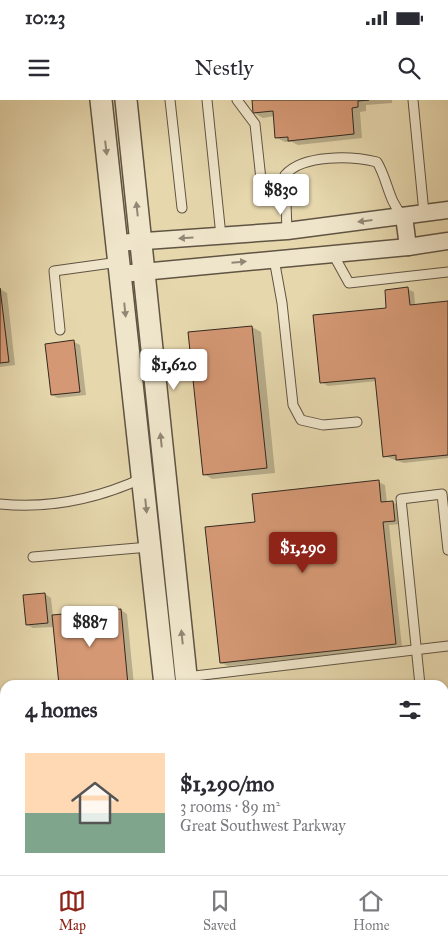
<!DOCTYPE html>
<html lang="en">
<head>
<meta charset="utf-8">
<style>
	body { margin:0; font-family:"IM FELL Great Primer",serif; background:#f2f2f3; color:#2b2b33; height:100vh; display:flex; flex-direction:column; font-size:19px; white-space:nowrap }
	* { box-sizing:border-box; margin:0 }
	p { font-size:16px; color:#7c7c81 }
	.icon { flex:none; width:28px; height:28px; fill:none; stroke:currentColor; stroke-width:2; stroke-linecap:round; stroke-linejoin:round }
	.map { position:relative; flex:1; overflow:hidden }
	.drawer { position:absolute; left:0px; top:580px; width:449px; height:195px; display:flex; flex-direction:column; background:#fff; border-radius:15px 15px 0 0; box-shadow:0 1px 4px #0004 }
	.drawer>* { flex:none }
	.price { position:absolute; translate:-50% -42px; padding:0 11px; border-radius:5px; background:#fff; color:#222; font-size:16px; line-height:32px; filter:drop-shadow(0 1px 2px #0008) }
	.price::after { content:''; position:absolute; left:50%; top:30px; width:15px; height:11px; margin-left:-8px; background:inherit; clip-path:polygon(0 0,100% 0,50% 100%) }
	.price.active { background:#8f2418; color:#fff }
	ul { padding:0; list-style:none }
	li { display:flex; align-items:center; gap:15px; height:125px; padding:0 25px }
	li+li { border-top:1px solid #e1e1e2 }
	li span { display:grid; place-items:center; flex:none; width:140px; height:100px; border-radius:0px; color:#555 }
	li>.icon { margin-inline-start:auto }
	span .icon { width:60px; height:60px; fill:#fffc; stroke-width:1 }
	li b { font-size:21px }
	h2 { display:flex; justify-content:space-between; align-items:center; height:60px; padding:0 25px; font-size:21px }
	.status { display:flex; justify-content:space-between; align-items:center; height:35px; padding:0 25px; background:#fff; direction:ltr }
	.status svg { height:14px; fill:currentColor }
	header { display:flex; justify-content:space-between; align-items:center; height:65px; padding:0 25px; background:#fff; font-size:22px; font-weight:600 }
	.menu { display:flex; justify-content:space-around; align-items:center; height:70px; border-top:1px solid #e1e1e2; background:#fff; font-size:14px; color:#7c7c81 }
	.menu a { display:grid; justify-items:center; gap:2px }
	.menu .active { color:#8f2418 }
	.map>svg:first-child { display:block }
	.shadow { fill:#0003 }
	.building { fill:#d49874; stroke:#332920 }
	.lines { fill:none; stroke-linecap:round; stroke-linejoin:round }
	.service-casing { stroke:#605443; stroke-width:11 }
	.minor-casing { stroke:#605443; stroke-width:19 }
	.tertiary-casing { stroke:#605443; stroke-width:24 }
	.secondary-casing { stroke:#332920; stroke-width:26 }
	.motorway-casing { stroke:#332920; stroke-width:30 }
	.service { stroke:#efe5ca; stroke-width:9 }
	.minor { stroke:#efe5ca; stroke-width:16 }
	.tertiary { stroke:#efe5ca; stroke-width:21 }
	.secondary { stroke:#efe5ca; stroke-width:24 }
	.motorway { stroke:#e6d7ad; stroke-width:28 }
	.oneway { fill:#918775 }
</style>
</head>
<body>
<div class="status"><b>10:23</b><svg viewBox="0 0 49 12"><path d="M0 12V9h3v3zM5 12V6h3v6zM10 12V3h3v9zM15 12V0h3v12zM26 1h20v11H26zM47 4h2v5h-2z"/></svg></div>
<header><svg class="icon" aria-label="menu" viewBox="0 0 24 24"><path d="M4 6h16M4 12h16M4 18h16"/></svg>Nestly<svg class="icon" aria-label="search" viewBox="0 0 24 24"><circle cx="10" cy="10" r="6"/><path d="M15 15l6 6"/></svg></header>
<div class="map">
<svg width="448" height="775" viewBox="0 0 448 775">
	<rect width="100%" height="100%" fill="#e6d7ad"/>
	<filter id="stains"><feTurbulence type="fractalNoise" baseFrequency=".004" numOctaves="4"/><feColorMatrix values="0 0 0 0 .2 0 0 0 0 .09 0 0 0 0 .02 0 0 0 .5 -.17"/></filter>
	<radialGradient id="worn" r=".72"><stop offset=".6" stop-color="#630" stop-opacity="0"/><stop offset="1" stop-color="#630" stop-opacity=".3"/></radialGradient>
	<g class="shadow">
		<path d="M253,0h139v3l-26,2v6l-6,1 2,26 -64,7 -6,-3h-7l-8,-4 -3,-22 -11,2 -9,-5z"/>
		<path d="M0,189l7,4 8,72 -15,2z"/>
		<path d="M408,189l6,3 1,13 33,-3v156l-44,5 -20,-7 -7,-75 -49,5 -7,-4z"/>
		<path d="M252,227l9,5 14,141 -63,6 -8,-5 -15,-141z"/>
		<path d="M74,242l6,3 6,50 -28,3 -6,-3z"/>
		<path d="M378,382l7,3 2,18 6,-1 6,4 2,18 -12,1 13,122 -174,19 -7,-3 35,-140z"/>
		<path d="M45,494l6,4 2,18 68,-6 6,4 7,71h-74l-6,-58 -21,1 -6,-3z"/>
	</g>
	<g class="building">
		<path d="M252,0h117l-11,1v6l-6,1 2,26 -66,7v-4l-13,1 -2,-27 -20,2z"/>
		<path d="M408,187l2,18 38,-4v154l-52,5v-5l-13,2 -8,-79 -55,5 -7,-68 73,-7 -1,-18z"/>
		<path d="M0,188l9,74 -9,1z"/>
		<path d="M252,226l15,142 -64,7 -15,-143z"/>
		<path d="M74,240l6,52 -29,3 -6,-51z"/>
		<path d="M379,380l2,22 12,-1 2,20 -12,1 13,122 -176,19 -15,-136 50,-5 -3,-28z"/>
		<path d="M45,493l3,30 -22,2 -3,-30z"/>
		<path d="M121,509l7,76h-69l-7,-70z"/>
	</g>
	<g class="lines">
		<g class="service-casing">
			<g id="service">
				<path d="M170,0l12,108"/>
				<path d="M207,0l14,136"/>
				<path d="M237,0l18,24 8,74"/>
				<path d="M413,0l11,113"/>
				<path d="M287,131l-2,-56c18,-21 67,-19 92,-13 11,18 11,39 26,54"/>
				<path d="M333,154l16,29 99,-11"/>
				<path d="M274,159l8,44 11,102 8,15 22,5 34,-3"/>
				<path d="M60,230l-6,-59 65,-9"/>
				<path d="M0,404c50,5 97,-5 143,-26"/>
				<path d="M33,457l116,-10"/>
				<path d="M186,577l262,-31"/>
				<path d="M420,585l-19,-186 41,-5 6,56"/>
			</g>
		</g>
		<g class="minor-casing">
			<g id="minor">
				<path d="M404,116l4,31"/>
				<path d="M117,143l170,-12 161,-21"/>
				<path d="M121,174l287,-27 40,-6"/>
			</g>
		</g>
		<g class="tertiary-casing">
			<g id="tertiary">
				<path d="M101,0l64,585"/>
				<path d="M126,0l61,585"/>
			</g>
		</g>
		<g class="secondary-casing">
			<g id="secondary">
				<path d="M444,606h4"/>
				<path d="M0,648h5"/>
			</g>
		</g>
		<g class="motorway-casing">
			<g id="motorway">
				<path d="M444,641h4"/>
				<path d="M444,681l4,-1"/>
				<path d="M0,690l5,-1"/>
				<path d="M444,707l4,-1"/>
				<path d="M444,747l4,1"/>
				<path d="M0,759l5,-1"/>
				<path d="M118,775l59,-5"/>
			</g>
		</g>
		<use href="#service" class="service"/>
		<use href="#minor" class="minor"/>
		<use href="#tertiary" class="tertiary"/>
		<use href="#secondary" class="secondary"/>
		<use href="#motorway" class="motorway"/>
	</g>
	<defs><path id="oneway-solid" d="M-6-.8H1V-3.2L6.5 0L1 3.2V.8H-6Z" transform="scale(1.25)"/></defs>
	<g class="oneway">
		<use href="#oneway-solid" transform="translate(106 48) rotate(83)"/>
		<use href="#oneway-solid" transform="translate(137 109) rotate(-96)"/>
		<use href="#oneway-solid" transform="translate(365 121) rotate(173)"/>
		<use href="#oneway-solid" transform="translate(186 138) rotate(177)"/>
		<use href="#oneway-solid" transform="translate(239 162) rotate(-5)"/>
		<use href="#oneway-solid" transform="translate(125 210) rotate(84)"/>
		<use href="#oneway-solid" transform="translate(161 340) rotate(-96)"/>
		<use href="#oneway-solid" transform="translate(146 406) rotate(84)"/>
		<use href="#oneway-solid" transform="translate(182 537) rotate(-96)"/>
	</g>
	<rect width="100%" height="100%" filter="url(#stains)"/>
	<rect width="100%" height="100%" fill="url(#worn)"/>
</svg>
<b class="price" style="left:281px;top:116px">$830</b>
<b class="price" style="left:174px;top:291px">$1,620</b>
<b class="price active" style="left:303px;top:474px">$1,290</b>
<b class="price" style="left:90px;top:548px">$887</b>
<section class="drawer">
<h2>4 homes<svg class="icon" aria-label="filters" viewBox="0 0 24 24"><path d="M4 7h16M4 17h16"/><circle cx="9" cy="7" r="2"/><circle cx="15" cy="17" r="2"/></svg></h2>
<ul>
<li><span style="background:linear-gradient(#ffd9b3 60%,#7fa58c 0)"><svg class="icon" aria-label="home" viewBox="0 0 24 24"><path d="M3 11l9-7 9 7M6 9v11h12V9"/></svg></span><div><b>$1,290/mo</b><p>3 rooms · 89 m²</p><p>Great Southwest Parkway</p></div></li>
</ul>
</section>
</div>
<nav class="menu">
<a class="active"><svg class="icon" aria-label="map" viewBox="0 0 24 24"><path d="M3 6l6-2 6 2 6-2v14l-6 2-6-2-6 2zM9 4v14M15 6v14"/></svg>Map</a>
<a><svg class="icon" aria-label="saved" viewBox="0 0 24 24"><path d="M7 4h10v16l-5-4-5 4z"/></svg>Saved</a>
<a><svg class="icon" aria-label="home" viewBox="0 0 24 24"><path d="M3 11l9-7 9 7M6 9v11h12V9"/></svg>Home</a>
</nav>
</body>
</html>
